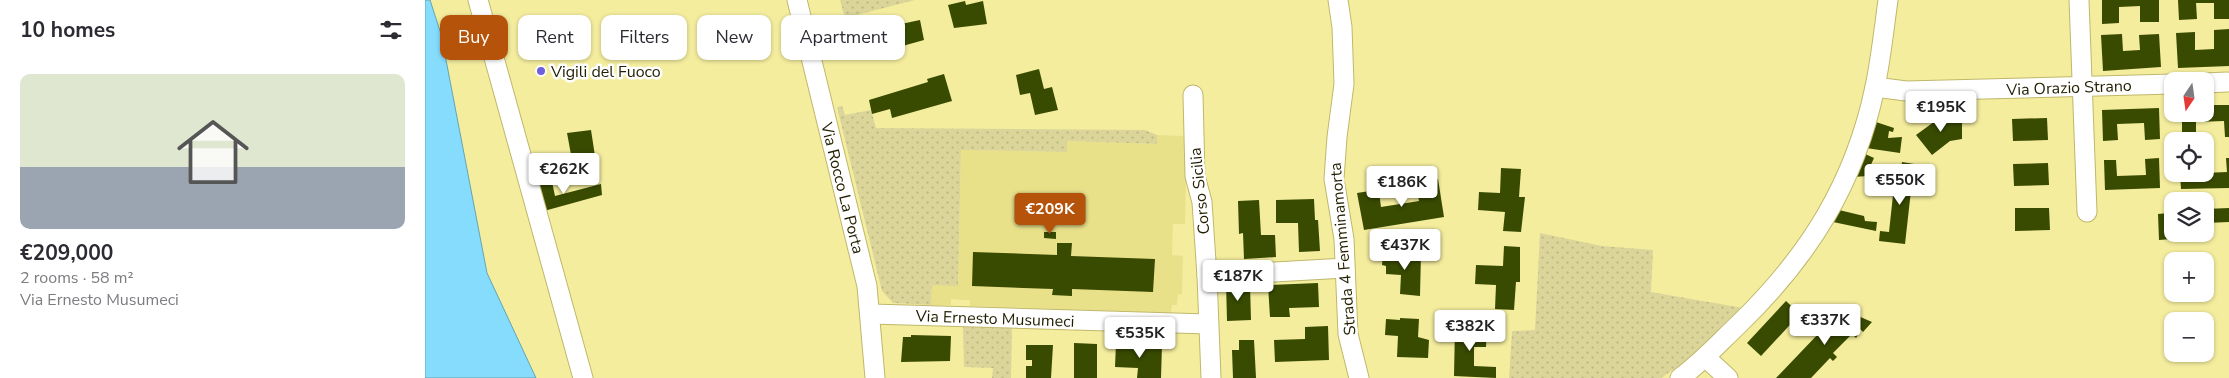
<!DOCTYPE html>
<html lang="en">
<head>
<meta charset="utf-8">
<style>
	body { margin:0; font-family:"Nunito Sans",sans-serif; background:#f7f7f7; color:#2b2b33; height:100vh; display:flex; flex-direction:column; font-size:19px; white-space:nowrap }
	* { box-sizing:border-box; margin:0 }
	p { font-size:16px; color:#7c7c81 }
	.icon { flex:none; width:28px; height:28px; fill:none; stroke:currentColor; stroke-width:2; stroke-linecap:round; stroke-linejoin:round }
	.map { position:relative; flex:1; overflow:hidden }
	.drawer { display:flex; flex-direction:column; background:#fff; width:425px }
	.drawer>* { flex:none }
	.top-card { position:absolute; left:15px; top:15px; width:475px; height:45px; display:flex; gap:10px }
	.needle { width:32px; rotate:193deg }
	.controls { position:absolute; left:1739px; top:72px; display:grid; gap:10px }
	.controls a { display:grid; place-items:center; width:50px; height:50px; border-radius:10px; background:#fff; box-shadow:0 1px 4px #0004; font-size:25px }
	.price { position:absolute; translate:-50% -42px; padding:0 11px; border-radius:5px; background:#fff; color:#222; font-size:16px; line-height:32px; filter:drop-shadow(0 1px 2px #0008) }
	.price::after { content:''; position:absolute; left:50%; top:30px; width:15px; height:11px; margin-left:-8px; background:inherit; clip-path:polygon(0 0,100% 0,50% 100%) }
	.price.current { background:#b45309; color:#fff }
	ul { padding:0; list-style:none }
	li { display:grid; align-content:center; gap:10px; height:265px; padding:0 20px }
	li+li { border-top:1px solid #e1e1e2 }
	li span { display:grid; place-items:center; height:155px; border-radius:10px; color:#555 }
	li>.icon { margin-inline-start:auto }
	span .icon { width:90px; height:90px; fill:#fffc; stroke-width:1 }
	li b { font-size:21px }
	h2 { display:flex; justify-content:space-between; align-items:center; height:60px; padding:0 20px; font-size:21px }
	.pill { padding:0 18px; border-radius:10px; background:#fff; box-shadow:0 1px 4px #0004; font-size:18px; line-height:45px }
	.pill.current { background:#b45309; color:#fff }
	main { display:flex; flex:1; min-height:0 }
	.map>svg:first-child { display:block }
	.built { fill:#e9e18a }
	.green { fill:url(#green-dots) }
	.water { fill:#85dcfc; stroke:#67a3b0 }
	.building { fill:#394b00 }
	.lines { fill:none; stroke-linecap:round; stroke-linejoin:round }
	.minor-casing { stroke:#bfb86b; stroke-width:21 }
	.minor { stroke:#fff; stroke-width:19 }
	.poi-dot { fill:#6d60da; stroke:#fff; stroke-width:2 }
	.labels { text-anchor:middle; stroke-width:5; stroke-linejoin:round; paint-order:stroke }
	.poi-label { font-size:16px; fill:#221f00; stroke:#fff; text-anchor:start }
	.street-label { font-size:16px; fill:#221f00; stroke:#fff }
</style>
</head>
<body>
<main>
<section class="drawer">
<h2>10 homes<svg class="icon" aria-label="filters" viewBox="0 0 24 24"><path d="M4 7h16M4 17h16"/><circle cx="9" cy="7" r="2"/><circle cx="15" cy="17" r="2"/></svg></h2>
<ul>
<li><span style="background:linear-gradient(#dfe7d0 60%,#9aa5b1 0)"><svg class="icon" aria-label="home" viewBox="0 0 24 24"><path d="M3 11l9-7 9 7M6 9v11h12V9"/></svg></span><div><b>€209,000</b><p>2 rooms · 58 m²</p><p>Via Ernesto Musumeci</p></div></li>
</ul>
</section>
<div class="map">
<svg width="1804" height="378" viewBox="0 0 1804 378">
	<defs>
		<pattern id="green-dots" width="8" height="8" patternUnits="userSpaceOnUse" patternTransform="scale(1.25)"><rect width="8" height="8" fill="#dbd59a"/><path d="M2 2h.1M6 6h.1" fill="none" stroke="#bcb683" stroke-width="1.8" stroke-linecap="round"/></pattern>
	</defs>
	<rect width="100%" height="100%" fill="#f4ed9e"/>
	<path class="built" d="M732,135l30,1 -2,88h-12l-1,31 11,1 -1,38 -4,1 -1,10h-5l-1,8 -201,-7v-6h-6l-13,-1v6h-20l1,-20h26l3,-135 105,2 1,-11 90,3z"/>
	<g class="green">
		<path d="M415,0h75l-70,18z"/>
		<path d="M417,106l3,9 26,-5 5,18 269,2 12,5v9l-90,-3v11l-106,-2 -3,136 -26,-1 -1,20 -38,-2 -11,-12 -45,-184z"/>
		<path d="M1115,233l62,13 51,4 -2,42 92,16 -45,45 -37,25h-152l3,-47 23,-1z"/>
		<path d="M538,327l49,1 -1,50h-19l1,-10 -29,-1z"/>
	</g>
	<path class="water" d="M0,0h5l11,34 46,239 49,105h-111z"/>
	<g class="building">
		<path d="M1677,0h57v22h-19v-16l-21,1v16l-17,1z"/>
		<path d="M1753,0h51v19h-15v-16h-18l1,16 -18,1z"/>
		<path d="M540,1l1,4 17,-4 4,23 -33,4 -6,-23z"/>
		<path d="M495,20l4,20 -50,14 -6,-23z"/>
		<path d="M1804,29v37l-51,2 -2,-35 19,-1v18l19,-1v-19z"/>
		<path d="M1697,34l1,17 17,-1 -1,-15 20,-1 2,33 -58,4 -2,-36z"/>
		<path d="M614,69l5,20 8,-2 6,23 -23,5 -5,-22 -10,2 -4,-20z"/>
		<path d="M519,74l8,27 -60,17 -2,-9 -18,5 -3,-14 59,-18 -1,-3z"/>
		<path d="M1780,105h24v32h-4l-1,-16 -28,1v16h-14v-24h23z"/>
		<path d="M1734,108l1,31 -15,1 -1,-17 -27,1 1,16 -15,1 -1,-31z"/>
		<path d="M1517,116h20v23l-12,2 -18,14 -16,-20z"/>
		<path d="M1622,118l1,22 -35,1 -1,-22z"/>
		<path d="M1448,121l21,7 -1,4 -4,-1 -1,7 14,-1 -2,16 -34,-5z"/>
		<path d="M166,130l4,26 -23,4 -5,-27z"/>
		<path d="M1438,153l11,5 -5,11 14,2v4l-30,2z"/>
		<path d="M1734,158l1,30 -55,2 -1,-30h12l1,16 29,-1 -1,-16z"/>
		<path d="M1801,158h3v30l-48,1 -1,-15 47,-2z"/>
		<path d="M1477,162l12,2 -9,80 -26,-3 1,-10 9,1 5,-46 -5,-1 1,-10 10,1z"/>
		<path d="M1623,163l1,22 -35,1 -1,-22z"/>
		<path d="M1076,168l20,1 -2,28h6l-4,35 -18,-1 2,-19 -27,-2 1,-18 21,1z"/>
		<path d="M126,177l4,19 46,-12 1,11 -58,16 -9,-30z"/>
		<path d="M1013,179l6,38 -80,13 -7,-37 13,-2v3l9,-2 2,15 38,-6 -3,-15 9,-2 -1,-2z"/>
		<path d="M889,199l1,21h3l2,31 -21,1 -1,-29h-22v-23z"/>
		<path d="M834,200l2,35h14l1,22 -32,2 -1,-26 -4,1 -1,-33z"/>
		<path d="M1590,208h34l1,22 -35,1z"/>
		<path d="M1804,208v14l-24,1v-14z"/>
		<path d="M1414,210l25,6 1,5 12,1 -1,9 -43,-9z"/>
		<path d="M1744,213l4,21 11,1 -12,1v3l-13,1 -1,-26z"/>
		<path d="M619,232h12v7l-12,-1z"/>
		<rect x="1759" y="234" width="15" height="5"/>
		<path d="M632,243h15l-1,13 84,3 -2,33 -81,-3v7l-20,-1 1,-6 -81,-3 1,-34 84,3z"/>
		<path d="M1079,246l16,1v35h-4l-2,28 -19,-1 1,-24 -21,-1 1,-19 27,1z"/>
		<path d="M974,252l22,1 -1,43 -20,-2 1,-19 -15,-1v-8l-4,-1 1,-11h16z"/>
		<path d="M801,282h13v4l11,-1 1,35 -24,1z"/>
		<path d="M893,283l1,24 -30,1 1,9h-20l-2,-32z"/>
		<path d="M1361,301l14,13 -39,42 -14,-13z"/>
		<path d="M1417,309l30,13 -9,10 -4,-4 -4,4 3,3 -2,3 -4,-4 -19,19 4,4 -4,4 -3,-3 -19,20h-35z"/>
		<path d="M975,318l19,1 -1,18 11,3 -1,18 -31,-1 1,-21 -13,-1 1,-16 14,1z"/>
		<path d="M903,326l1,34 -54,2 -1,-22 31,-1v-12z"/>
		<path d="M1030,326l32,1 -1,20h-12v19l22,1v11l-42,-2z"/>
		<path d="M486,335l40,1 -1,25 -49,1 2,-25h8z"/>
		<path d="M814,340h15l2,38h-23l-1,-28h7z"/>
		<path d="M649,343l23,1v34h-23z"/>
		<path d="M691,343l46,2 -1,33h-24l1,-10 -23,-1z"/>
		<path d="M601,345h27l-2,33h-25v-12h6v-6h-6z"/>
	</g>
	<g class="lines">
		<g class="minor-casing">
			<g id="minor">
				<path d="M53,0l105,378"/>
				<path d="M372,0l70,286 8,92"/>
				<path d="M913,0l4,27 2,57 -7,53 -3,42 10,60 4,95 11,44"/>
				<path d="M1654,0l8,212"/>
				<path d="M1780,83l22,-1"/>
				<path d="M1450,87l31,4 267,-7"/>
				<path d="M768,95l2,81 7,26 5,74 4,102"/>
				<path d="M782,276l138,-8"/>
				<path d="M446,314l337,10"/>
				<path d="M1280,357l23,21"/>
				<path d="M1255,378c22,-16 40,-36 59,-54 70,-68 116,-141 136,-237 6,-29 9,-58 13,-87"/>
			</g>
		</g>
		<use href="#minor" class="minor"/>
	</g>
	<circle class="poi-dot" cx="116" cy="71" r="5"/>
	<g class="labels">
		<g class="poi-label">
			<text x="126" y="77">Vigili del Fuoco</text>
		</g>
		<g class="street-label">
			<text transform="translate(1644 87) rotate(-2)" y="6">Via Orazio Strano</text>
			<text transform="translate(418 188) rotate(76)" y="6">Via Rocco La Porta</text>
			<text transform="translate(774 191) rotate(-96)" y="6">Corso Sicilia</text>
			<text transform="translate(917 249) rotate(-95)" y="6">Strada 4 Femminamorta</text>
			<text transform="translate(570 318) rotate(2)" y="6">Via Ernesto Musumeci</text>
		</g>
	</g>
</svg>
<div class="controls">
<a><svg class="needle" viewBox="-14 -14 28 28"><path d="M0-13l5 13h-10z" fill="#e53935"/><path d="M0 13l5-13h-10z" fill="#7c7c81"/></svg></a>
<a><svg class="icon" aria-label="locate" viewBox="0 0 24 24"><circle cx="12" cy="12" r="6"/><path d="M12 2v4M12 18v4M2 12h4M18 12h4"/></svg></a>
<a><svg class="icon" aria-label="layers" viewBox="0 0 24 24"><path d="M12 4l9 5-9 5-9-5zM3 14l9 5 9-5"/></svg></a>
<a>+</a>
<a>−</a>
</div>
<b class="price" style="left:1516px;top:133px">€195K</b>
<b class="price" style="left:139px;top:195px">€262K</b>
<b class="price" style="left:1475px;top:206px">€550K</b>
<b class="price" style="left:977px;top:208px">€186K</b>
<b class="price current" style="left:625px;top:235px">€209K</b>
<b class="price" style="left:980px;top:271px">€437K</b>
<b class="price" style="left:813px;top:302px">€187K</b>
<b class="price" style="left:1400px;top:346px">€337K</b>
<b class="price" style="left:1045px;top:352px">€382K</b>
<b class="price" style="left:715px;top:359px">€535K</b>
<div class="top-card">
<a class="pill current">Buy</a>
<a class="pill">Rent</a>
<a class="pill">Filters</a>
<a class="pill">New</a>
<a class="pill">Apartment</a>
</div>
</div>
</main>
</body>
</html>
